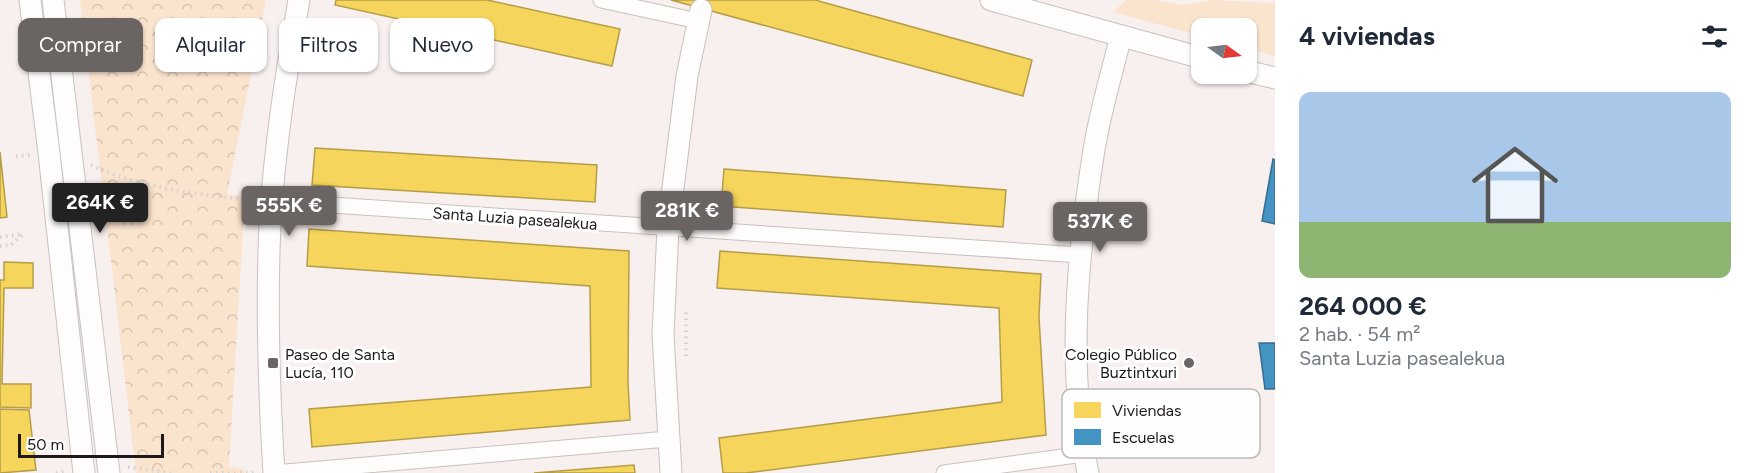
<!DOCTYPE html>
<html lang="es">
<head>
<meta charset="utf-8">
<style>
	body { margin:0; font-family:Figtree,sans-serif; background:#f6f6f7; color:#1f2937; height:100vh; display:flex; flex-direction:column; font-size:22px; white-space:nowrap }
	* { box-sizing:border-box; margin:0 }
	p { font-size:20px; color:#747a83 }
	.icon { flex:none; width:33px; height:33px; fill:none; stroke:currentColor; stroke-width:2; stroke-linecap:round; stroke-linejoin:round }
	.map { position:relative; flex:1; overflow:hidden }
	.side { display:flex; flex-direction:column; background:#fff; width:480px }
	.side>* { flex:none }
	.guide { position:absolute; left:18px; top:18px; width:570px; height:54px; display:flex; gap:12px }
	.needle { width:39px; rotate:104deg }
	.buttons { position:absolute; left:1191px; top:18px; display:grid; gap:12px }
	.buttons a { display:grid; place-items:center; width:66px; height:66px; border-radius:12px; background:#fff; box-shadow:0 2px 4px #0004; font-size:30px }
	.scale { position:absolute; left:18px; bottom:15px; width:146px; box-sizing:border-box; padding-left:6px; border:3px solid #1e1918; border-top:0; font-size:16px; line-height:21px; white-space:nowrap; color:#1e1918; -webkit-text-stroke:4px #fefefe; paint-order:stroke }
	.price { position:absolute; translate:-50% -51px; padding:0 14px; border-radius:6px; background:#6a6463; color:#fff; font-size:20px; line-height:39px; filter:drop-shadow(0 2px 3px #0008) }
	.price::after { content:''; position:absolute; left:50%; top:36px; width:18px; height:14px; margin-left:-9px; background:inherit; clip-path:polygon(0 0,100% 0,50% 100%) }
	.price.current { background:#222; color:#fff }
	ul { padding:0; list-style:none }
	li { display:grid; align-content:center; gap:12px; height:318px; padding:0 24px }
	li+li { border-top:2px solid #e0e1e3 }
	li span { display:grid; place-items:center; height:186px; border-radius:12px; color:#555 }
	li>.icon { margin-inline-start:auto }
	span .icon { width:108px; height:108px; fill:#fffc; stroke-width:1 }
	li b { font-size:26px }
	h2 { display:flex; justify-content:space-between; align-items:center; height:72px; padding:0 24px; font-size:26px }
	.chip { padding:0 21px; border-radius:12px; background:#fff; box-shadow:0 2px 4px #0004; font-size:21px; line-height:54px }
	.chip.current { background:#6a6463; color:#fff }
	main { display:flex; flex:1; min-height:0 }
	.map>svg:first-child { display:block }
	.green { fill:#fbe4ce }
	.park { fill:url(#park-crowns) }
	.homes { fill:#f6d55c; stroke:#b59d48; stroke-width:1.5 }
	.schools { fill:#4393c3; stroke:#386e90; stroke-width:1.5 }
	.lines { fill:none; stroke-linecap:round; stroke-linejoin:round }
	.pedestrian-casing { stroke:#c7c1bf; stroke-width:17 }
	.minor-casing { stroke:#c7c1bf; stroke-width:23 }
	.path { stroke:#d3d1d1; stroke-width:4; stroke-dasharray:1.5 4.5; stroke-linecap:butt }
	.pedestrian { stroke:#fefdfc; stroke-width:15 }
	.minor { stroke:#fefdfc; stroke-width:21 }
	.poi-dot { fill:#6a6463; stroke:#fefefe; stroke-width:2 }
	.labels { text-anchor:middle; stroke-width:6; stroke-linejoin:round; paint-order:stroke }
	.street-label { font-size:16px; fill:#1e1918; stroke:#fefefe }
	.poi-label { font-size:16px; fill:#1e1918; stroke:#fefefe; text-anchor:start }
	.key { fill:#fefefe; stroke:#bbb9b9; stroke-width:1.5 }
	.key-label { font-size:16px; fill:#1e1918 }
</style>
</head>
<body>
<main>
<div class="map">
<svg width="1275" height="473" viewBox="0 0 1275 473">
	<defs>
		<pattern id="park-crowns" width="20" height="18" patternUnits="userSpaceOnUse" patternTransform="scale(1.5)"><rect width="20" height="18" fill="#fbe4ce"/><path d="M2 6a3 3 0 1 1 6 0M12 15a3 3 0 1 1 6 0" fill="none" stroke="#d7c3b0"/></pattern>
	</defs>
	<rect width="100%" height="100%" fill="#f8f0ee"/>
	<path class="green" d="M1126,0h28l29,5 29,-5 63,3v53l-28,-8 -1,-20h-44l-1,8 -88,-24z"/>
	<path class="park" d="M80,0h186l-39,194 18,3 -16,270 15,2 1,4h-109z"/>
	<g class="homes">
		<path d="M336,0h151l133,29 -8,37 -277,-61z"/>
		<path d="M671,0h144l217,60 -9,36z"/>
		<path d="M315,148l282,17 -2,37 -283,-17z"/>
		<path d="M0,152l7,65 -7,1z"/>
		<path d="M724,169l282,21 -3,37 -282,-21z"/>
		<path d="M309,229l320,22 -1,131 2,38 -318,27 -3,-38 282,-22 -1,-101 -283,-20z"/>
		<path d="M720,251l321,23 -2,43 7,118 -300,38h-23l-4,-35 283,-36 -3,-94 -282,-20z"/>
		<path d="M4,262l29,1v25h-29l-2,96h29v24l-31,-1v-127h4z"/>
		<path d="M0,409l29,1 7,60 -36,3z"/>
		<path d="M634,465l1,8h-101z"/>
	</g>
	<g class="schools">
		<path d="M1273,159l2,1v64l-13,-3z"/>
		<path d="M1259,343h16v46h-10z"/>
	</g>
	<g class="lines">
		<g class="pedestrian-casing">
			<g id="pedestrian">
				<path d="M601,0l97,21"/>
				<path d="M272,201l808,54"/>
				<path d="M274,473l394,-34"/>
				<path d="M944,473l140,-19"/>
			</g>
		</g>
		<g class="minor-casing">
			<g id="minor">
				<path d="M30,0l19,153 35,320"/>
				<path d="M53,0l56,473"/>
				<path d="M991,0l211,58"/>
				<path d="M1246,71l29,7"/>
				<path d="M274,473c-5,-82 -8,-164 -4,-247 4,-76 16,-151 29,-226"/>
				<path d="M671,473l-8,-138 5,-107 19,-152 14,-66"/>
				<path d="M1088,473c-21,-104 -11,-214 5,-317 6,-41 18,-80 28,-120"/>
			</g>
		</g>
		<g class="path">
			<path d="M16,156l14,-1"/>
			<path d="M91,165c50,23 107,30 162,35"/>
			<path d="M0,237l22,-3"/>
			<path d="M0,246l11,-1 12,-11"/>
			<path d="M686,356v-47"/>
			<path d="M128,467l44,6"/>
			<path d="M56,473l9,-2"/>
			<path d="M210,473h44"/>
		</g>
		<use href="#pedestrian" class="pedestrian"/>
		<use href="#minor" class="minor"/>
	</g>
	<g class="poi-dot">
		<rect x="267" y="357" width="12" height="12" rx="3"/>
		<circle cx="1189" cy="363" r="6"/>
	</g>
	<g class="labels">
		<g class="street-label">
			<text transform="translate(515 218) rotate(4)" y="6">Santa Luzia pasealekua</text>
		</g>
		<g class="poi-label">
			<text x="285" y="360">Paseo de Santa<tspan x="285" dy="18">Lucía, 110</tspan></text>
			<text x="1177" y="360" text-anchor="end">Colegio Público<tspan x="1177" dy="18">Buztintxuri</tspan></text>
		</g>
	</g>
	<rect x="1062" y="389" width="198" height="69" rx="9" class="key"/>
	<rect x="1074" y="402" width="27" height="16" fill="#f6d55c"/>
	<rect x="1074" y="429" width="27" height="16" fill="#4393c3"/>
	<g class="key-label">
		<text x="1112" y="416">Viviendas</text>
		<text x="1112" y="443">Escuelas</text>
	</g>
</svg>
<div class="buttons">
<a><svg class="needle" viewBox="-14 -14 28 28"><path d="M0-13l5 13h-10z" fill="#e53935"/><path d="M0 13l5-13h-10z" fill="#747a83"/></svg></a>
</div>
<div class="scale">50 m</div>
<b class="price current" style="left:100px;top:234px">264K €</b>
<b class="price" style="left:289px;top:237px">555K €</b>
<b class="price" style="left:687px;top:242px">281K €</b>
<b class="price" style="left:1100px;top:253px">537K €</b>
<div class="guide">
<a class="chip current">Comprar</a>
<a class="chip">Alquilar</a>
<a class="chip">Filtros</a>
<a class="chip">Nuevo</a>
</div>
</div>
<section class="side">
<h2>4 viviendas<svg class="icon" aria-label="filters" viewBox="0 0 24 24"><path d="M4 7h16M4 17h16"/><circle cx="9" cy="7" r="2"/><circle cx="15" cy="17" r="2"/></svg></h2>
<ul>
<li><span style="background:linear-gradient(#a9c7e8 70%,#8fb573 0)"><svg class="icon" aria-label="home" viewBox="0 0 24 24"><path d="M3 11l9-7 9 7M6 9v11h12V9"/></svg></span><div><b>264 000 €</b><p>2 hab. · 54 m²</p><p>Santa Luzia pasealekua</p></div></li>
</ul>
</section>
</main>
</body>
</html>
